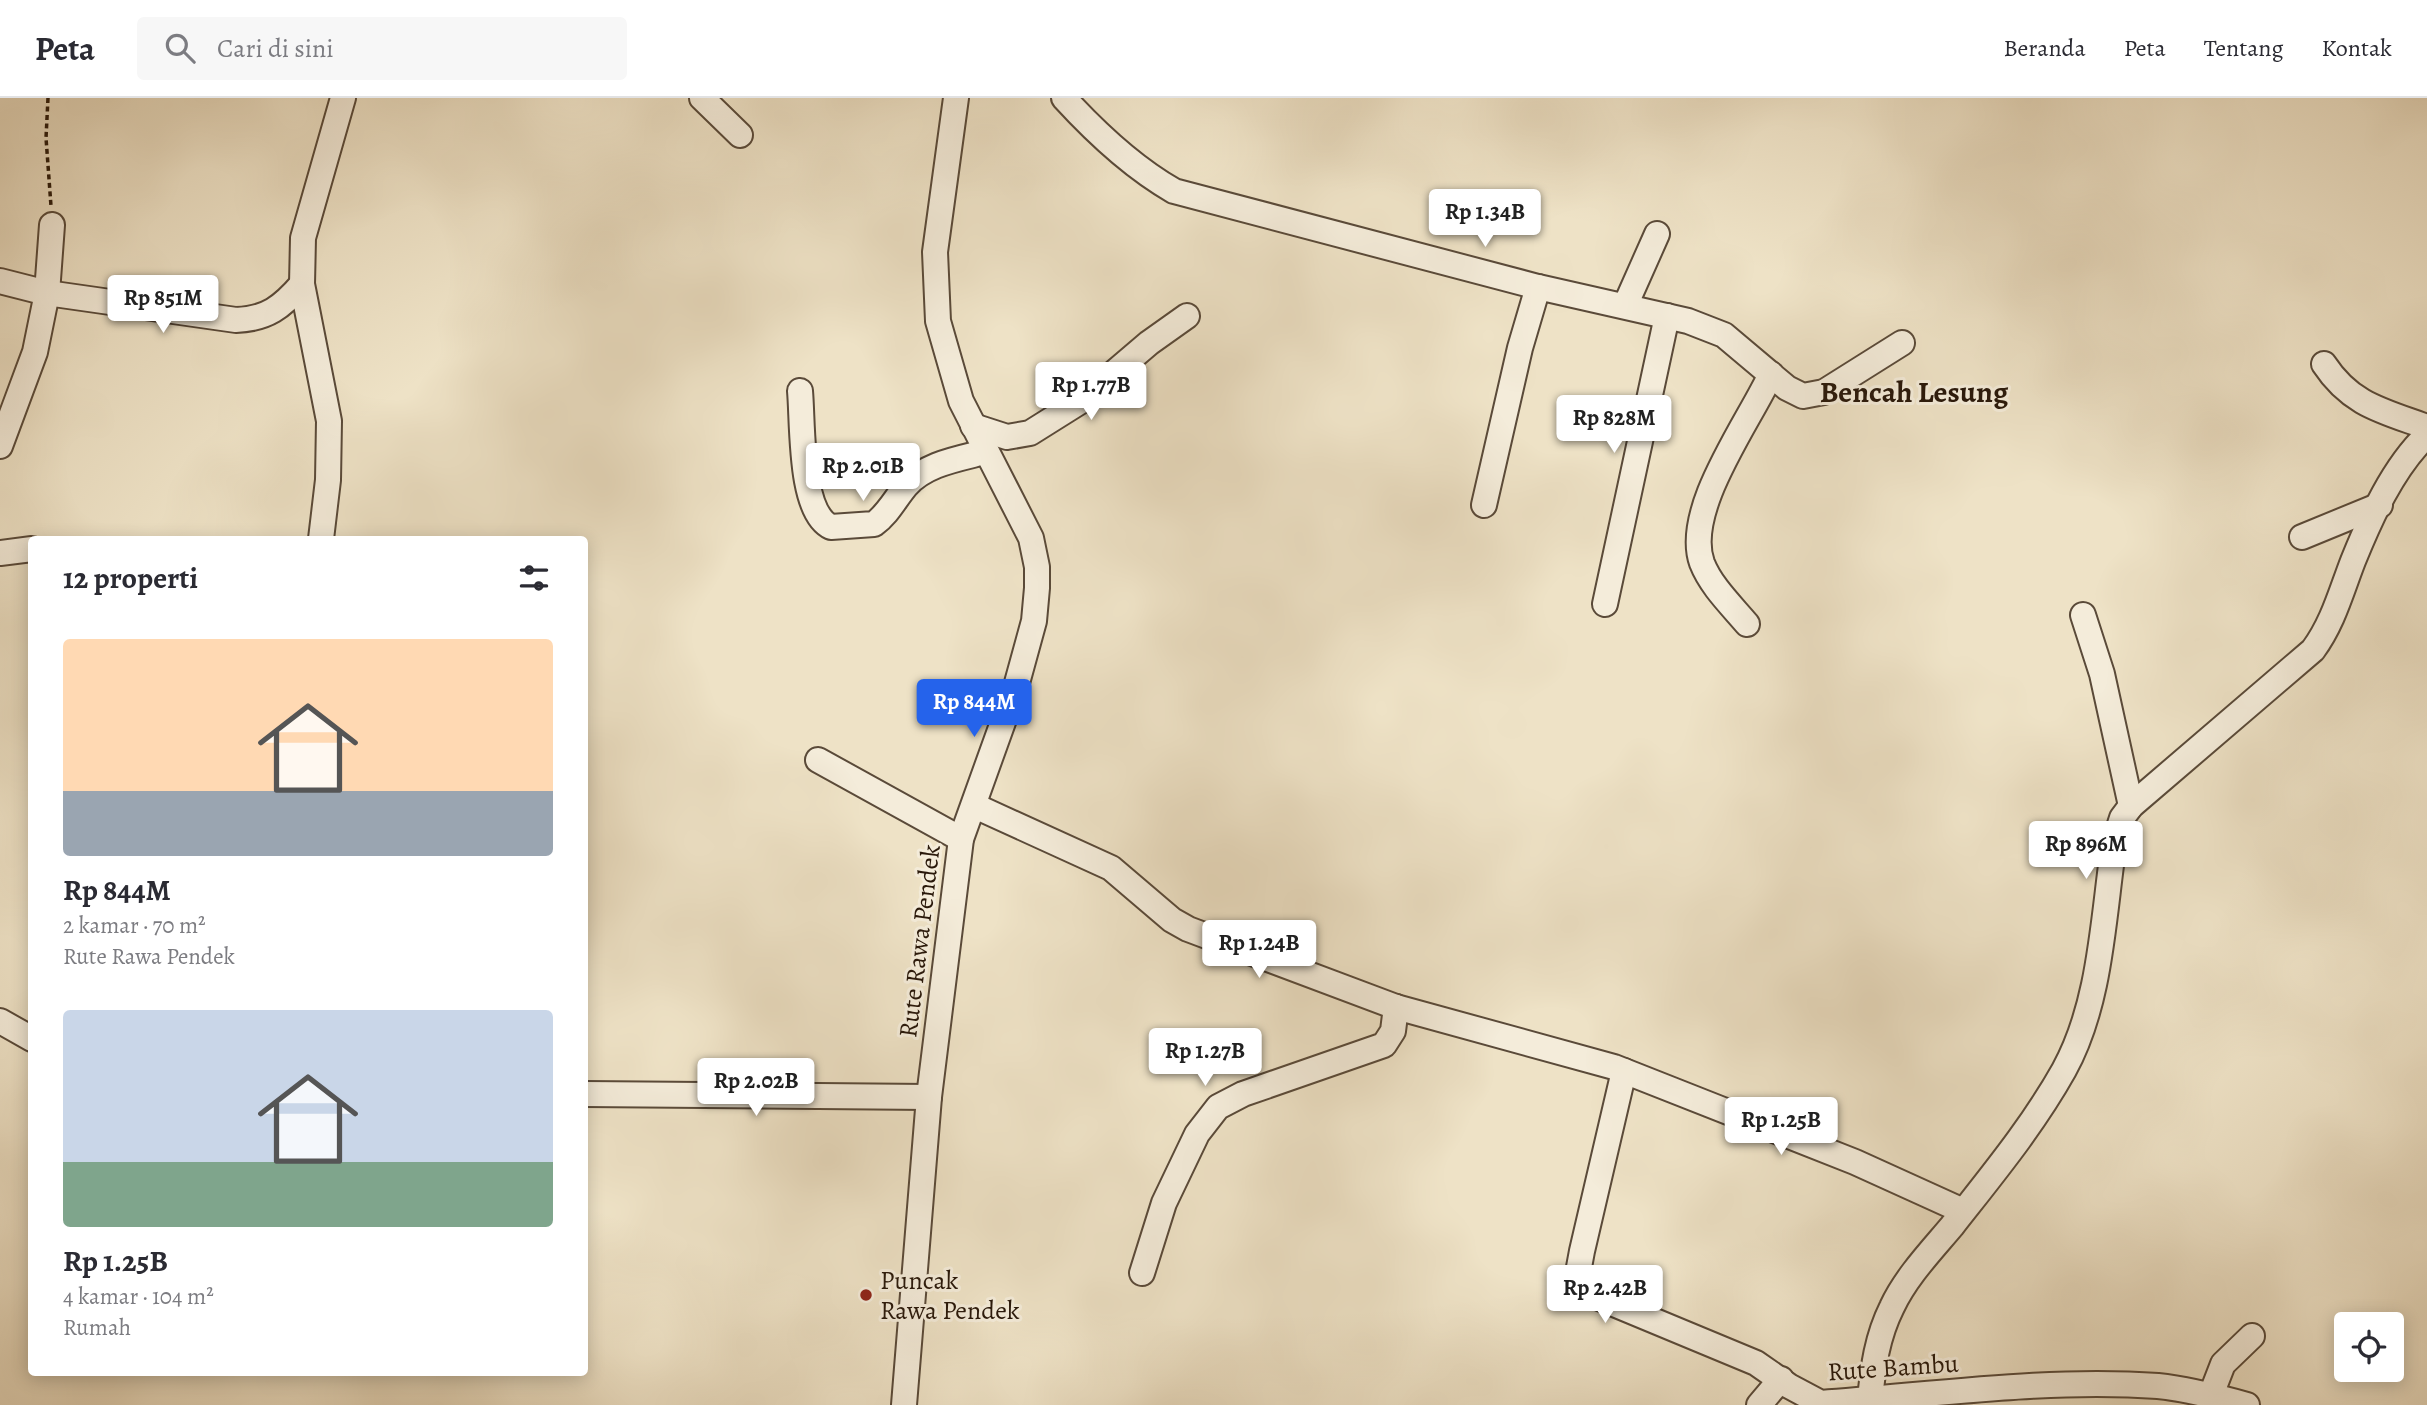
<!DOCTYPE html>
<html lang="id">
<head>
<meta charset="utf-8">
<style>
	body { margin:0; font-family:Alegreya,serif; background:#f7f7f7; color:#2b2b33; height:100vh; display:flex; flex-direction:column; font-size:26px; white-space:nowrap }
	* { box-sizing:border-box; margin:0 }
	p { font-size:23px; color:#7c7c81 }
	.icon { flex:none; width:38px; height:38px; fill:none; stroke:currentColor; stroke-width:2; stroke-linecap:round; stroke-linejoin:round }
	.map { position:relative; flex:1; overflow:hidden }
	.drawer { position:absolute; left:28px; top:438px; width:560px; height:840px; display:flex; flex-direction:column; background:#fff; border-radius:7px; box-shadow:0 4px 18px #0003 }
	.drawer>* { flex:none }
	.fabs { position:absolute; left:2334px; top:1214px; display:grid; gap:14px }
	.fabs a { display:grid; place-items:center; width:70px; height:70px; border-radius:7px; background:#fff; box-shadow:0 4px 18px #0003; font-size:35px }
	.price { position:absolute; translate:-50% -60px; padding:0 16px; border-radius:7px; background:#fff; color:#222; font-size:23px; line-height:46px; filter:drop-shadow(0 2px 4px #0008) }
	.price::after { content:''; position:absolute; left:50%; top:42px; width:21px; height:16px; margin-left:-10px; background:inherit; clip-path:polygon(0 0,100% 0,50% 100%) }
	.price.active { background:#2563eb; color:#fff }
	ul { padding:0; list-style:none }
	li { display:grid; align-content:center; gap:14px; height:371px; padding:0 35px }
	li span { display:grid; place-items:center; height:217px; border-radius:7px; color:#555 }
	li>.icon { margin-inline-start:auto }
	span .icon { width:126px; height:126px; fill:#fffc; stroke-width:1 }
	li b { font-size:30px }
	h2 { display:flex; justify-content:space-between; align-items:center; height:84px; padding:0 35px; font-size:30px }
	header { display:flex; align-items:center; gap:42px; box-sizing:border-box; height:98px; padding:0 35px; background:#fff; border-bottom:2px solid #e1e1e2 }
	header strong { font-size:33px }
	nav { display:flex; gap:38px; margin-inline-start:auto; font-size:24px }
	.search { width:490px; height:63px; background:#f7f7f7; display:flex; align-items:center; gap:18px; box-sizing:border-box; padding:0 24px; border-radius:7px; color:#7c7c81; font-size:26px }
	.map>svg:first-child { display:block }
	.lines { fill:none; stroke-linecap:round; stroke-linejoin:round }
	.minor-casing { stroke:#5a4a39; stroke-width:28 }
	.path { stroke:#29180a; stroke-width:3.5; stroke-dasharray:5 3.5; stroke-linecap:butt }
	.minor { stroke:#f4ecda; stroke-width:24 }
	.poi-dot { fill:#8f2418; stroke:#f4ecda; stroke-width:2.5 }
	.labels { text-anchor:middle; stroke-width:6; stroke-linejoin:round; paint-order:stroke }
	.street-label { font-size:26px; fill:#29180a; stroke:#f4ecda }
	.poi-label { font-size:26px; fill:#29180a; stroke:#f4ecda; text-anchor:start }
	.quarter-label { font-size:30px; font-weight:bold; fill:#29180a; stroke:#f4ecda }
</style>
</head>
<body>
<header>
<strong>Peta</strong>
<div class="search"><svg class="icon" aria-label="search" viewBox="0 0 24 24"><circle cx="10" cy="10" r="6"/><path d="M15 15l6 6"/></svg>Cari di sini</div>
<nav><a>Beranda</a><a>Peta</a><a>Tentang</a><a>Kontak</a></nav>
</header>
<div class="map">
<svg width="2427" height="1307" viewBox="0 0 2427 1307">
	<rect width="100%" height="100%" fill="#eee2c6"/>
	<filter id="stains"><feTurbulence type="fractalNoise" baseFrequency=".00286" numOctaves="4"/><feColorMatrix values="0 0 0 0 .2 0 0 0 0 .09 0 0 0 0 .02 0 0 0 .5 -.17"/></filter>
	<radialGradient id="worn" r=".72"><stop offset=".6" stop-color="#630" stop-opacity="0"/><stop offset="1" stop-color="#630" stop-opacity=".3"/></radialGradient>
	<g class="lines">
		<g class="minor-casing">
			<g id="minor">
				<path d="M702,0l38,37"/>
				<path d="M1064,0c33,36 68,69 110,93l364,96 150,34 36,14 63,53 16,8 21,-4 78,-49"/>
				<path d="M0,183l47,12 189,27c31,-1 46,-13 66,-36"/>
				<path d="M1625,208l32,-72"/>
				<path d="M2324,266c27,41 59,47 103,63"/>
				<path d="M800,293c3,32 -1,121 31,136l43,-3c14,-10 21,-25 32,-38 19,-22 52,-27 79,-34"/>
				<path d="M973,328l34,11 23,-4 51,-32 68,-58 38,-27"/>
				<path d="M0,348l35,-94 12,-59 5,-68"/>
				<path d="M1484,407l36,-157 18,-61"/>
				<path d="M2302,439l78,-32"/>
				<path d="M321,441l7,-59 1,-59 -27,-137 1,-46 40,-140"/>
				<path d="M0,455l32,-4"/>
				<path d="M1605,506l62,-288"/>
				<path d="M2083,517l19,59 29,132"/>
				<path d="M1747,526c-16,-19 -36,-38 -45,-61 -19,-53 47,-141 69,-189"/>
				<path d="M818,662l143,79"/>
				<path d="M975,708l136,62 61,52 16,9 208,78 218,60 241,95 108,49"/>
				<path d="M0,923l32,18"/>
				<path d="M1624,973l-42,180 -5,27 8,14 171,71 33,23 32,17c111,-8 226,-25 337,-17 30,3 60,11 89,19"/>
				<path d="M584,996l345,3"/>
				<path d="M1142,1175l22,-70 33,-69 21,-27 25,-13 141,-49 9,-14 3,-24"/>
				<path d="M2211,1297l12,-31 29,-28"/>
				<path d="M1870,1302c3,-33 7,-63 22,-93 14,-30 39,-56 60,-81 40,-51 80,-99 112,-156 37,-67 39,-152 50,-227l8,-25 9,-12 182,-156c20,-27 28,-58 40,-89 17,-42 40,-94 74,-126"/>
				<path d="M904,1307l25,-308 32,-258 56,-156 17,-62 3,-33v-21l-6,-29 -70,-137 -23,-80 -3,-69 21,-154"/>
				<path d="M1759,1307l22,-26"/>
			</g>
		</g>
		<path class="path" d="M48,0l-2,40 5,68"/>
		<use href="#minor" class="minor"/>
	</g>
	<circle class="poi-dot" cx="866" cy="1197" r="7"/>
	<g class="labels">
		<g class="street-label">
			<text transform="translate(919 843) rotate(-83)" y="9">Rute Rawa Pendek</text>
			<text transform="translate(1893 1269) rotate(-4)" y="9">Rute Bambu</text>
		</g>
		<g class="poi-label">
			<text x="880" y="1191">Puncak<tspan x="880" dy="30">Rawa Pendek</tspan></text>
		</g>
		<g class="quarter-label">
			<text x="1914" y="304">Bencah Lesung</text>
		</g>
	</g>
	<rect width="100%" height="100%" filter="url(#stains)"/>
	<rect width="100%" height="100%" fill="url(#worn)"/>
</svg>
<div class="fabs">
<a><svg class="icon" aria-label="locate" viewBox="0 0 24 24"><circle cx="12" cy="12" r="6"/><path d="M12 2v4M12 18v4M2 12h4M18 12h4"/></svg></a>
</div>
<b class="price" style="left:1485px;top:151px">Rp 1.34B</b>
<b class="price" style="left:163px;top:237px">Rp 851M</b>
<b class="price" style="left:1091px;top:324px">Rp 1.77B</b>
<b class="price" style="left:1614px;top:357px">Rp 828M</b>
<b class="price" style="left:863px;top:405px">Rp 2.01B</b>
<b class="price active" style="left:974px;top:641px">Rp 844M</b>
<b class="price" style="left:2086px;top:783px">Rp 896M</b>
<b class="price" style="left:1259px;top:882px">Rp 1.24B</b>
<b class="price" style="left:1205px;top:990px">Rp 1.27B</b>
<b class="price" style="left:756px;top:1020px">Rp 2.02B</b>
<b class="price" style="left:1781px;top:1059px">Rp 1.25B</b>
<b class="price" style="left:1605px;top:1227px">Rp 2.42B</b>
<section class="drawer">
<h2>12 properti<svg class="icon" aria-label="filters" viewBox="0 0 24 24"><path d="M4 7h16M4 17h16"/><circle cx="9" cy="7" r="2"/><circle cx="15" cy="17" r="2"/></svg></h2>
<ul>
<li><span style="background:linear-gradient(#ffd9b3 70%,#9aa5b1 0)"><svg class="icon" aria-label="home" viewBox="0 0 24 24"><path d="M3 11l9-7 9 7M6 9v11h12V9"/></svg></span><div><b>Rp 844M</b><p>2 kamar · 70 m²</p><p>Rute Rawa Pendek</p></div></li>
<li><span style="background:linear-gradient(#c9d6e8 70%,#7fa58c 0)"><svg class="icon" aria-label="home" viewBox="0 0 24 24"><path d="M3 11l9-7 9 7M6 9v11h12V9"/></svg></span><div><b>Rp 1.25B</b><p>4 kamar · 104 m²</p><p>Rumah</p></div></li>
</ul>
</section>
</div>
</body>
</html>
